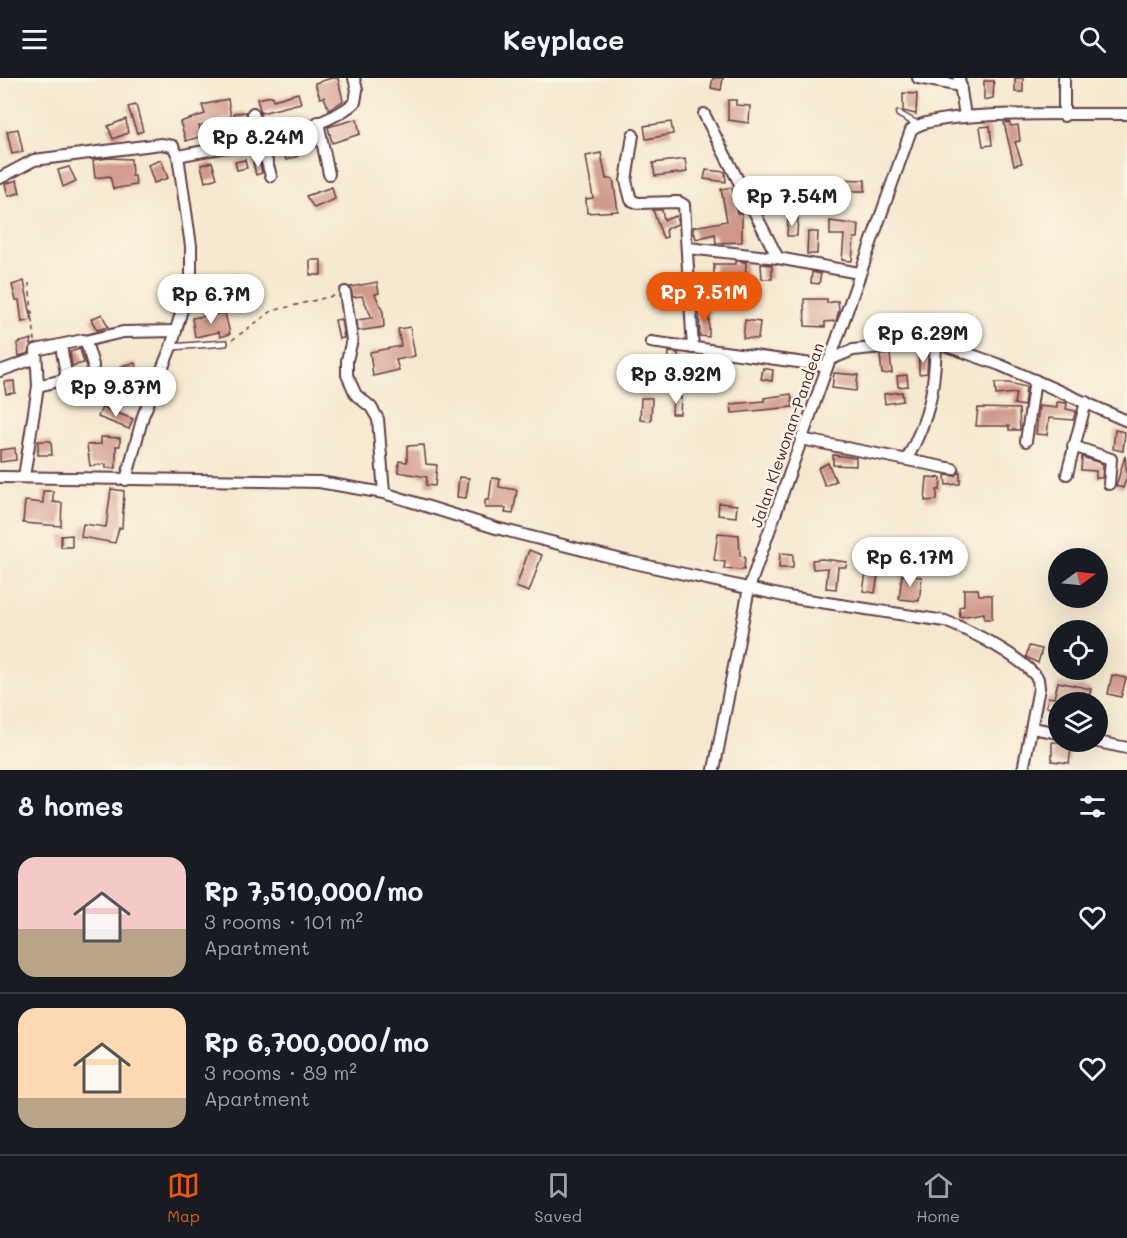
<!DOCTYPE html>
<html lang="en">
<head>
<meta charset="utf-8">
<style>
	body { margin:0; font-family:Mali,sans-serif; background:#242831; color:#f1f3f6; height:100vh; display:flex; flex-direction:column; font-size:22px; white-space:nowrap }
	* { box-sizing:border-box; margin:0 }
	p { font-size:20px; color:#9ea1a6 }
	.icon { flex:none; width:33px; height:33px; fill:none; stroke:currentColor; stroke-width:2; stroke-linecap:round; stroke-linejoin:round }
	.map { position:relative; height:692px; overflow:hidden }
	.sheet { display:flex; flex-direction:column; background:#171b24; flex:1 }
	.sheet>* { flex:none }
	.needle { width:39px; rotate:75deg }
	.buttons { position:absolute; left:1048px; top:470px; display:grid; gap:12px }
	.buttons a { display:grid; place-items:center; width:60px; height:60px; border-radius:50%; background:#171b24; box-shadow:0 6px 24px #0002; font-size:30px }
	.price { position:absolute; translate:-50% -51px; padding:0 14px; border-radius:21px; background:#fff; color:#222; font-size:20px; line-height:39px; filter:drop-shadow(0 2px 3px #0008) }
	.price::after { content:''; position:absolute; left:50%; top:36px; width:18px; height:14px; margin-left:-9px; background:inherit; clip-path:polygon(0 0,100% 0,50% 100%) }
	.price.current { background:#ea580c; color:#fff }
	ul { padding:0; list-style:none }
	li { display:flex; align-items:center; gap:18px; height:150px; padding:0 18px }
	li+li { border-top:2px solid #363941 }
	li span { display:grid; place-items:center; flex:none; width:168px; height:120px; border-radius:18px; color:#555 }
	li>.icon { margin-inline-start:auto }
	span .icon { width:72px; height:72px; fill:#fffc; stroke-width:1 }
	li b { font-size:26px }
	h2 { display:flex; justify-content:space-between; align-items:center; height:72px; padding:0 18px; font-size:26px }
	header { display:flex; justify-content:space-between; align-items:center; height:78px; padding:0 18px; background:#171b24; font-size:27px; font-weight:700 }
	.menu { display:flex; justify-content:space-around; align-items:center; height:84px; border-top:2px solid #363941; background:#171b24; font-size:16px; color:#9ea1a6 }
	.menu a { display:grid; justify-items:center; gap:3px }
	.menu .current { color:#ea580c }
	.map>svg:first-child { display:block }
	.building { fill:#d0988a }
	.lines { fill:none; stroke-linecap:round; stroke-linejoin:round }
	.lane-casing { stroke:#643d44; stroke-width:8 }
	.street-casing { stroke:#643d44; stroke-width:14 }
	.path { stroke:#643d44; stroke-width:1.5; stroke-dasharray:4.5 4.5; stroke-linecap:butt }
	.lane { stroke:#fff; stroke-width:5 }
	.street { stroke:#fff; stroke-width:10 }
	.labels { text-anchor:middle; stroke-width:5; stroke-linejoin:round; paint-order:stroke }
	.street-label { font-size:16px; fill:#4a1f2b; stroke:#fcf5e5 }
</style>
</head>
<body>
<header><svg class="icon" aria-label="menu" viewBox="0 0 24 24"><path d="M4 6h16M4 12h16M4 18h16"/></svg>Keyplace<svg class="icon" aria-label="search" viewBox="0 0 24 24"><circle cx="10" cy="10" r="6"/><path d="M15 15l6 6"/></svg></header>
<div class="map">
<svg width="1127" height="692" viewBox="0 0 1127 692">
	<rect width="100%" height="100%" fill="#fcf5e5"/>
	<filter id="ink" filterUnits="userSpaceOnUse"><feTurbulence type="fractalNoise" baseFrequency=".0167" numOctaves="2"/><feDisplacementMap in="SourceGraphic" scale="12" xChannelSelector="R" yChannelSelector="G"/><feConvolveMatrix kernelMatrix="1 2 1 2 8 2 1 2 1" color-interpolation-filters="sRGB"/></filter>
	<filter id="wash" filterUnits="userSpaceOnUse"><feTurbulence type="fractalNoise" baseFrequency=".008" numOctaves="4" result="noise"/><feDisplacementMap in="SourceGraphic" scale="24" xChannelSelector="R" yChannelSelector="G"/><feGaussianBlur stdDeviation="1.35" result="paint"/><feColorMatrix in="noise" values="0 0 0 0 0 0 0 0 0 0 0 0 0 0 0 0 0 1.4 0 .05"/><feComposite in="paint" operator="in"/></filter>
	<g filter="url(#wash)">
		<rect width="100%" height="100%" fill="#f5e8cf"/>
		<g id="blocks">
			<g class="building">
				<path d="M332,0h6l5,23 -14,9 -5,-13 -4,1 -5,-15z"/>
				<path d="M713,0h10l-2,12 -10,-2z"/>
				<rect x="1015" y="0" width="8" height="14"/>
				<path d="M984,3h10l-1,17 -9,2z"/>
				<path d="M298,15l3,10 -40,10 -4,-14 15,-3 1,4z"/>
				<path d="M903,15l14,1 -1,20 -13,-3z"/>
				<path d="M228,21l3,18 -32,9 3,10 -16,5 -6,-19 25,-8 -3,-9z"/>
				<path d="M728,22h8v5l14,1 -1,17 -21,-3z"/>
				<path d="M136,27l7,26 -6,2 -9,-26z"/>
				<path d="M246,34l3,16 -13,1 -2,-16z"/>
				<path d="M126,41l2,14 -15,6 -5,-13z"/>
				<path d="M357,41l3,15 -28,9 -4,-16z"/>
				<path d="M671,44l2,12 -27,5 -2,-13z"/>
				<path d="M1009,44l2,4 7,-1 2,16 -5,1 7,21 -8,2 -10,-42z"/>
				<path d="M990,48l2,19 -9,1 -3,-19z"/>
				<path d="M18,51l5,23 -11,2 -5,-23z"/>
				<path d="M294,65l4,13 -12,4 -4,-14z"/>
				<path d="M601,75l5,26h7l5,32 -31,2 -1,-14 7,-1 -7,-42z"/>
				<path d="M109,80l22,1 1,17h3l1,9 -23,4 -3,-13 -15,2 -2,-18z"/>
				<path d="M685,81l2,13 -32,4 -2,-13z"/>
				<path d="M161,82l7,18 -14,5 -6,-18z"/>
				<path d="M245,82l2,8 -10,2 -2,-8z"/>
				<path d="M259,82l3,13 -6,2 -3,-13z"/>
				<path d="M212,84l5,16 -12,4 -4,-17z"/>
				<path d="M69,89l7,14 -13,6 -5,-17z"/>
				<path d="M706,92l19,2 1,10 -22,-3z"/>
				<path d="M837,101l28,1v11h-28z"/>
				<path d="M17,102l3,13 -12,3 -3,-12z"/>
				<path d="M332,109l3,12 -21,9 -8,-12z"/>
				<path d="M732,109l5,26h5v29l-26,1 -1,-9 -19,5 -3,-12 34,-6 -6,-32z"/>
				<path d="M816,122l14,1 -1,12 -14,-1z"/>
				<path d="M653,132h9l2,10 12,-4 2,8 -12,5 1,8 -4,1z"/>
				<path d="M788,139l10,1 -1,18h-10z"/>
				<path d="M830,143l29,4 -1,13h-4l-2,23 -10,-1 2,-25h-14z"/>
				<path d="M808,154h10l-1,22h-10z"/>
				<rect x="310" y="182" width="11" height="15"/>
				<path d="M736,183l10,1 -1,21 -10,-1 1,-5h-22v-13h22z"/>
				<path d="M761,186l11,1v14h-10z"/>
				<path d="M812,194l9,2 -2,10 -8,-1z"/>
				<path d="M24,203l8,39 -10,2 -3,-22h-3l-4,-15z"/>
				<path d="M377,204l2,11 -4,1 8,18 1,15 -26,4 -1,-11 15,-2 -10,-22 -9,1 -3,-10z"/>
				<path d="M804,221h23v4l11,-2 1,9 -3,11 -11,1v5l-20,-1z"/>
				<path d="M699,231h10v28l-9,-1z"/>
				<path d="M225,235l5,21 -10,3 -1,-5 -24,5 -3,-19z"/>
				<path d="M102,236l6,13 -11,3 -6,-11z"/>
				<path d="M341,241l3,19 -5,1 -4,-19z"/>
				<path d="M745,242l15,2 -2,17 -15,-1z"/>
				<path d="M410,249l5,29 -19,4 3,10 -26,6 -3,-24 31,-6 -3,-17z"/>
				<path d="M32,261l-3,14 -10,3 -2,-13z"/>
				<path d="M80,271l4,14 -12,3 -2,-14z"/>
				<path d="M669,274l9,1v13h-10z"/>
				<path d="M890,276l2,19 -10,1 -2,-19z"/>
				<path d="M919,277h9l-1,18 -8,1z"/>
				<path d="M135,285l9,22 -10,2 1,8 -18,4 -4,-18 11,-2 -3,-13z"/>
				<path d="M763,290l10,2 -1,11 -11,-2z"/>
				<path d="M834,295l24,2 -2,16 -24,-3z"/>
				<path d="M907,297l1,11 -10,1 -1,-11z"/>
				<path d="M14,303l1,12 -9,1 -2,-12z"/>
				<path d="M995,305h14l17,4 -2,19 -10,-2 2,-11 -20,2z"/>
				<path d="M902,314l1,9 -18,3 -1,-10z"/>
				<path d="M791,316l2,13 -61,6 -1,-9 33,-3v-3z"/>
				<path d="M673,318l8,1 -1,17h-8z"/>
				<path d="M641,320h11l-1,23 -11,-1z"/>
				<path d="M1057,324l10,1 -1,6 10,2 -3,9 -24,-2 -2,17 -11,-1 3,-28 18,2z"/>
				<path d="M102,329l31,12 -4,10 -31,-12z"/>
				<path d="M978,330l41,1 1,21h-11v-4h-33z"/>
				<path d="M1115,352l10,2 -2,19 -10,-2z"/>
				<path d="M101,359l19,1v8h-4v22h-10v-4l-16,2 -3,-21 14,-1z"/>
				<path d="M38,363h13l1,14h-14z"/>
				<path d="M424,367l2,19 11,1 -2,21 -9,-1 1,-8 -29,-5 1,-11 8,1v-16z"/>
				<path d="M15,370l1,12 -16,2v-12z"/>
				<path d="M833,377l23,3v8l-23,-1z"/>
				<path d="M1125,378l2,21 -4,11 -7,-2z"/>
				<path d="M1082,379l21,7 -1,14h-6v-7l-15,-1z"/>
				<path d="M828,385l8,18 -11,5 -7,-18z"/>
				<path d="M960,394v12l-14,1 -1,-10 10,1z"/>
				<path d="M459,399l10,1 -3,20 -9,-1z"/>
				<path d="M927,399l14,1 -1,12h-3v10l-12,1z"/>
				<path d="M492,400l8,1 -1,8 18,3 -4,24 -8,-1 1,-5h-21v-8h4z"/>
				<path d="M111,411l13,2 -2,37h-3l-4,15 -34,-6 2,-13 23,3z"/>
				<path d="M43,413h10v11l9,1 -1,23 -38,-3 2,-22 18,2z"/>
				<path d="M719,425l18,2 -1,12 -18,-2z"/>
				<path d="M718,455l21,2 1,21 5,1 -1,13 -20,-1 1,-7 -11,-2z"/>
				<path d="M72,457v12h-11v-11z"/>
				<path d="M529,472l13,5 -13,37 -13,-5z"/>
				<path d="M780,475l13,1v14h-14z"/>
				<path d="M822,481l25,3 -1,5h-8l-2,22 -10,-1 2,-20 -15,1 -1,-9z"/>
				<path d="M866,495l12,2 -3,18 -12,-2z"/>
				<path d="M902,497l20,2 -3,24 -20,-2z"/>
				<path d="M964,511h14l1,6h13v24h-8v-6l-24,4 -1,-10 5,-1z"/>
				<path d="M1029,568l13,3 -4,14 -12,-6z"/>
				<path d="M1112,597l14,3 -5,19 -13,-3z"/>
				<path d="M1058,604l33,7 -3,13h-29v8l-13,-3 2,-10 6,1z"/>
				<path d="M1052,664h20l-3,21 -17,-2z"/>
			</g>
		</g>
	</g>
	<g filter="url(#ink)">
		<use href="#blocks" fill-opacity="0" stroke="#643d44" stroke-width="1.5"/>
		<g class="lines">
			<g class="lane-casing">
				<g id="lane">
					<path d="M899,36l18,10"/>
					<path d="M171,269l54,-4"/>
				</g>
			</g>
			<g class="street-casing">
				<g id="street">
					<path d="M918,0l43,8"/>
					<path d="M959,0l6,38"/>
					<path d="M1064,0v38"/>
					<path d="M253,35l18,63"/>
					<path d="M704,36l74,144"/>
					<path d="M318,44l11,52"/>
					<path d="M633,57l-7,46 5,19 7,3 41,-1 5,3 9,143"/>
					<path d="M0,100l34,-18 127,-16 12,2 5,10"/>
					<path d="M688,170l90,10 81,15"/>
					<path d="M345,214l7,48 -5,20v15l9,20 15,12 7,12 6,74"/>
					<path d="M85,263l38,-9 53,-1"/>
					<path d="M651,264l176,24"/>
					<path d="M61,268l6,33"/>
					<path d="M829,282l24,-10 68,-7 23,2 56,20 127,56"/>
					<path d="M0,293l36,-13"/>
					<path d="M801,361l152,30"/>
					<path d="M1026,363l9,-61"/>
					<path d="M1073,368l38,13 -2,25"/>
					<path d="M907,381c23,-44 27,-66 29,-115"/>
					<path d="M1067,396l19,-72"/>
					<path d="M0,399l319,5 65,11 112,35 134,34 158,35 157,24c26,10 76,35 93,58l1,9 -16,82"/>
					<path d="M24,399l14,-91 -2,-36 47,-10 3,2 7,23 -1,11 -25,3 -29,7"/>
					<path d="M126,402l17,-64 28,-69 20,-68v-33l-13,-90c48,-10 141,-21 177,-54l2,-12 -3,-12"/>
					<path d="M1032,650l27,5"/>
					<path d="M1093,663l34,7"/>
					<path d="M714,692l35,-182 162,-458c20,-21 179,-15 216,-16"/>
				</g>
			</g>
			<g class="path">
				<path d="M29,205l6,58"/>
				<path d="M232,262l40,-29 64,-16"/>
			</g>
			<use href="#lane" class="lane"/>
			<use href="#street" class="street"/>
		</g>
	</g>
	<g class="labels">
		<g class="street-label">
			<text transform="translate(787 357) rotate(-71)" y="6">Jalan Klewonan-Pandean</text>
		</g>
	</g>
</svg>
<div class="buttons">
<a><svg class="needle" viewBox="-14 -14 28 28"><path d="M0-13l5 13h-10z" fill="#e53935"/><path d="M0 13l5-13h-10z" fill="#9ea1a6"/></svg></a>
<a><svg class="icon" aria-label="locate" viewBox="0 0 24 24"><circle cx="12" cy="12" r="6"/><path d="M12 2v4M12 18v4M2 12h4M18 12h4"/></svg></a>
<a><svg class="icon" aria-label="layers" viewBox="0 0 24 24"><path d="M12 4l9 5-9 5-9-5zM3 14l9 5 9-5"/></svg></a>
</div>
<b class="price" style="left:258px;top:90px">Rp 8.24M</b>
<b class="price" style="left:792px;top:149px">Rp 7.54M</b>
<b class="price current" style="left:704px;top:245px">Rp 7.51M</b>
<b class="price" style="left:211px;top:247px">Rp 6.7M</b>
<b class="price" style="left:923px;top:286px">Rp 6.29M</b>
<b class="price" style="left:676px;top:327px">Rp 3.92M</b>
<b class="price" style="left:116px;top:340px">Rp 9.87M</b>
<b class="price" style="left:910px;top:510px">Rp 6.17M</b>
</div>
<section class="sheet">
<h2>8 homes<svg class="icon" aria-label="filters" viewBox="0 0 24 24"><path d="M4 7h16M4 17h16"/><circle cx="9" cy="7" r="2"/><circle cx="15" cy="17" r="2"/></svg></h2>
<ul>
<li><span style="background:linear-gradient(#f6c9c9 60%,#b9a48a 0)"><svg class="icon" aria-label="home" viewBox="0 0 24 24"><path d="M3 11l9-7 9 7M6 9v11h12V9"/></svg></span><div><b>Rp 7,510,000/mo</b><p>3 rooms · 101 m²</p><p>Apartment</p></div><svg class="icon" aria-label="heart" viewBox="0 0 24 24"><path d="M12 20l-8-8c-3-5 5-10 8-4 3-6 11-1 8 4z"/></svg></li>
<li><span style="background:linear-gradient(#ffd9b3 75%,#b9a48a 0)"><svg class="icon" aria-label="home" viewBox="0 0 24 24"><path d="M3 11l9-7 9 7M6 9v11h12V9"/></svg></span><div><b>Rp 6,700,000/mo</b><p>3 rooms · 89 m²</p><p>Apartment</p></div><svg class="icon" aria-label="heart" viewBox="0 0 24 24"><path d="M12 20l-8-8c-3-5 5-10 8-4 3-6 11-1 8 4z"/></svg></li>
</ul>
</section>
<nav class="menu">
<a class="current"><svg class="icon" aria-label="map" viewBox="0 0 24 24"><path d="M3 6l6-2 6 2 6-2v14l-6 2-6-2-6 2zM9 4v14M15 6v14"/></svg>Map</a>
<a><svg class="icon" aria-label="saved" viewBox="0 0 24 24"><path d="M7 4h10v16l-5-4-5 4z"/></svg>Saved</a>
<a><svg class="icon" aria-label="home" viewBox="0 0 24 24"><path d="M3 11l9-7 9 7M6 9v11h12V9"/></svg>Home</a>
</nav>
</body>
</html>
